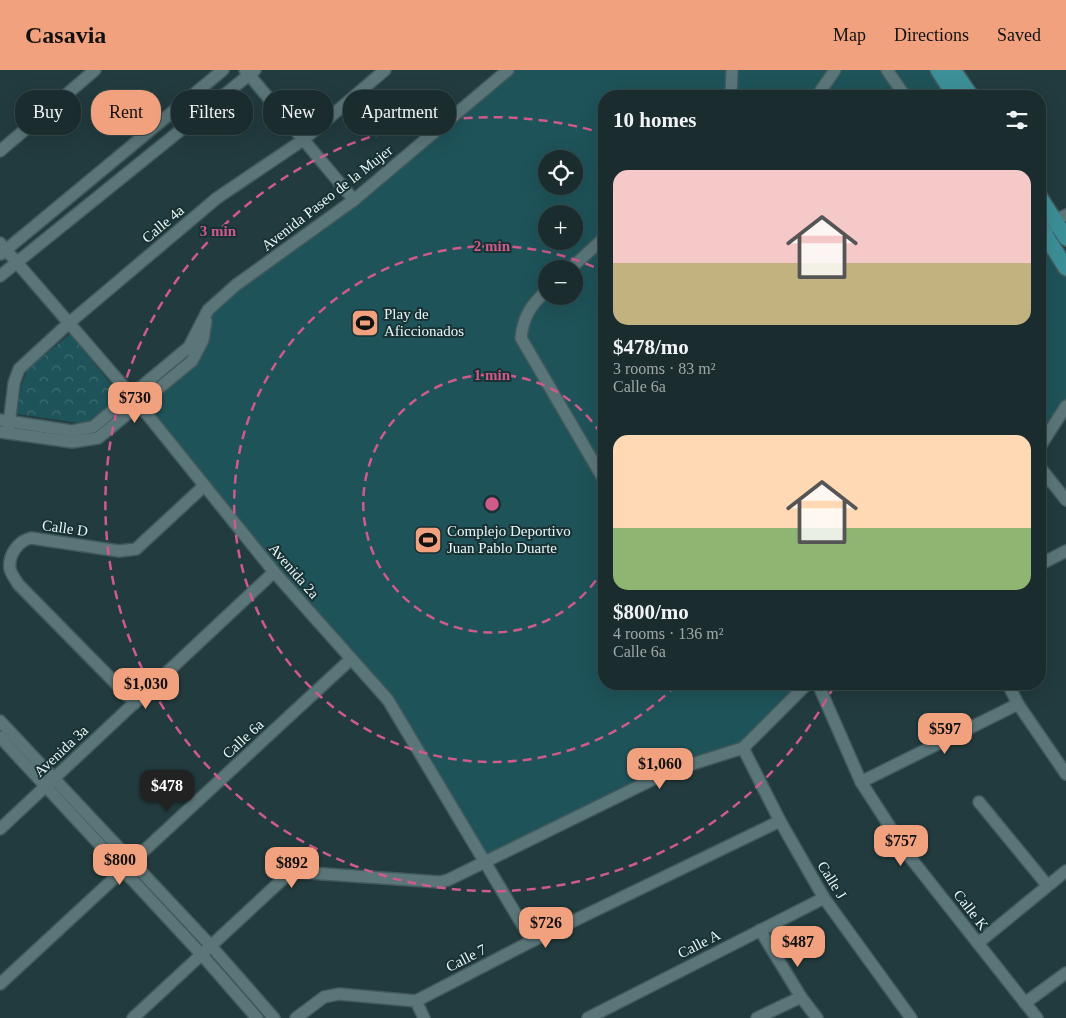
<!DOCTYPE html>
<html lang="en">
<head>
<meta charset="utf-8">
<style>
	body { margin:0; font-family:Georgia,serif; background:#27383a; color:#f1f3f6; height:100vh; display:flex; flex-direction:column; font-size:19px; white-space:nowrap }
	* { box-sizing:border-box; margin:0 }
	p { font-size:16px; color:#9fa7aa }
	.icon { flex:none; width:28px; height:28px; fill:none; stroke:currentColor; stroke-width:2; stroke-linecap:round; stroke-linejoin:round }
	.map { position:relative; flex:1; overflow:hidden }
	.panel { position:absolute; left:598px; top:20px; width:448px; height:600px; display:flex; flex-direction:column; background:#1a2c2e; border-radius:20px; box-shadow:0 5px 20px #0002,0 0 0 1px #38484a }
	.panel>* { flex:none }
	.top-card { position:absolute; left:15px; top:20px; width:475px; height:45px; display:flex; gap:10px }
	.fabs { position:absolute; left:538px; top:80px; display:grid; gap:10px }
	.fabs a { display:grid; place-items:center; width:45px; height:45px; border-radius:50%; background:#1a2c2e; box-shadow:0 5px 20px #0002,0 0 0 1px #38484a; font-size:25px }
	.price { position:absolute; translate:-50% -42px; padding:0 11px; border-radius:10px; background:#f2a17e; color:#111; font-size:16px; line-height:32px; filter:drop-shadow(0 1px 2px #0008) }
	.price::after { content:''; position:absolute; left:50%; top:30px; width:15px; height:11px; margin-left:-8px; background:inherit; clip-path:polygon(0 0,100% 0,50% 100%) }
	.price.on { background:#222; color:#fff }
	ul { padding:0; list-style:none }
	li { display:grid; align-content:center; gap:10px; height:265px; padding:0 15px }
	li span { display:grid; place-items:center; height:155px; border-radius:15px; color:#555 }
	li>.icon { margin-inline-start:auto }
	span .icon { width:90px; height:90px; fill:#fffc; stroke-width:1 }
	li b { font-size:21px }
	h2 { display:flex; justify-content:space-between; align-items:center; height:60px; padding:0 15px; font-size:21px }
	.tag { padding:0 18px; border-radius:20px; background:#1a2c2e; box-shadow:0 5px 20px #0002,0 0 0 1px #38484a; font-size:18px; line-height:45px }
	.tag.on { background:#f2a17e; color:#111 }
	header { display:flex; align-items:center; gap:30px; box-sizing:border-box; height:70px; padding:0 25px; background:#f2a17e; color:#111 }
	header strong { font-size:24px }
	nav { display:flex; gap:28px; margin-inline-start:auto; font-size:18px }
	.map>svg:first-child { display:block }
	.forest { fill:url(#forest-crowns) }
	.pitch { fill:#1e5359; fill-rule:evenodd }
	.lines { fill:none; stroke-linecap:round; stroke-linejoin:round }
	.minor-casing { stroke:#425a5c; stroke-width:14 }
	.major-casing { stroke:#425a5c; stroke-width:18 }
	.minor { stroke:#5b7679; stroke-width:11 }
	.major { stroke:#3c8f97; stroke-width:15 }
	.ring { fill:none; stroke:#ce5b8a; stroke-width:2.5; stroke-dasharray:9 6 }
	.labels { text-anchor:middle; stroke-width:4; stroke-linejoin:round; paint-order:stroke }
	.street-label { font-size:15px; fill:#e9f8f9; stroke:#183133 }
	.poi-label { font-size:15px; fill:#e9f8f9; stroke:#183133; text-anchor:start }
	.centre { fill:#ce5b8a; stroke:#183133; stroke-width:2.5 }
	.ring-label { font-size:15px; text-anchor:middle; font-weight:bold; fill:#ce5b8a; stroke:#183133; stroke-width:4; stroke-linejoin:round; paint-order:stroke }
</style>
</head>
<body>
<header>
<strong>Casavia</strong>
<nav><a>Map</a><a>Directions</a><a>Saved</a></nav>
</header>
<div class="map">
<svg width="1066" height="948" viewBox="0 0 1066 948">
	<defs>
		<pattern id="forest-crowns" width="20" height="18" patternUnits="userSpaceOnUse" patternTransform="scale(1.25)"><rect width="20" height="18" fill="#1e5359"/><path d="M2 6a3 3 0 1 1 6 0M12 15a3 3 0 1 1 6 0" fill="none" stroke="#3f6c72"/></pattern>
	</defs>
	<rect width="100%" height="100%" fill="#223b3e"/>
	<path class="forest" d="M70,264l51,62 -35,28 -69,-10 4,-28 7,-17z"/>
	<g class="pitch">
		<path d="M508,0h429l17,26h-350v588h203l-64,64 -73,23 -185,90 -97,-161 -257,-305 58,-48 19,-37 107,-80zM546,89h28v27h-28zM546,144h28v27h-28zM546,199h28v27h-28z"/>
		<path d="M1039,158l27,42v136l-27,42z"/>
	</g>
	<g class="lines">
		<g class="minor-casing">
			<g id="minor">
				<path d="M245,0l109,130"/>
				<path d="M887,0l18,26"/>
				<path d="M731,26l1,-26"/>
				<path d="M817,26l18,-26"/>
				<path d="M0,81l95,-81"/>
				<path d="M1039,171l16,-21 11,-5"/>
				<path d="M0,173l138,160 137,170 113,127 144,241"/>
				<path d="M1,184l222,-184"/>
				<path d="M570,199l34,-31"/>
				<path d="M0,206l255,-206"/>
				<path d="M546,221c-15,14 -23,26 -25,47l83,142"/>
				<path d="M0,350l72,11 21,-4 96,-80 19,-37 28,-25 118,-85 154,-130"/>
				<path d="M0,362l72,10 26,-4 94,-77 11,-21 3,-19"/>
				<path d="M8,363l6,-50 5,-14 50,-46 148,-125 86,-58 82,-70"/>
				<path d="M1039,378l27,-42"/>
				<path d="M1039,396l27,34"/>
				<path d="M1039,495l27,-14"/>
				<path d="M818,614l43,98 48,74 128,162"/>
				<path d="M1008,614l10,20 48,70"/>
				<path d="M135,633l-117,-119c-2,-4 -7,-10 -8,-15 -2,-14 8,-28 21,-31l88,13 17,-2 68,-63"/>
				<path d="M0,651l211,225 63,72"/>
				<path d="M0,667l202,218 55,63"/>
				<path d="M743,678l37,73 44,77 87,120"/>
				<path d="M861,712l157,-78"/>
				<path d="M979,732l68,83"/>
				<path d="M0,759l274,-257"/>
				<path d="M760,860l41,67 16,21"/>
				<path d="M978,873l88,-72"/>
				<path d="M0,914l351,-325"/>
				<path d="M416,931l8,17"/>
				<path d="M1025,933l41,-30"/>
				<path d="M133,948l151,-140 11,-6 145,10 8,-2 222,-109 73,-23 64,-64"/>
				<path d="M296,948l28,-21 15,-3 77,7 116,-60 248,-120"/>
				<path d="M588,948l236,-120"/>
				<path d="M757,948l44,-21"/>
			</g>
		</g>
		<g class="major-casing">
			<g id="major">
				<path d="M938,0l17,26"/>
				<path d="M953,0l18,26"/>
				<path d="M1039,126l27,42"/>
				<path d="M1039,155l27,43"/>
			</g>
		</g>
		<use href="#minor" class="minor"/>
		<use href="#major" class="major"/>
	</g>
	<g class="ring">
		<path d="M604 498A129 129 0 1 1 604 369"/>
		<path d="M676 615A258 258 0 1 1 603 201"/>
		<path d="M834 616A387 387 0 1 1 602 63"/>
	</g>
	<defs>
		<g id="stadium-square" transform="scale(1.4375)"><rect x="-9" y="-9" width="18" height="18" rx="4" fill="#f2a17e" stroke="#183133"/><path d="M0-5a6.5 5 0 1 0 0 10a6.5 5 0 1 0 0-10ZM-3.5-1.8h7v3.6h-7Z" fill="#111"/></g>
	</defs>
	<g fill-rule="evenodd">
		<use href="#stadium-square" x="365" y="253"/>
		<use href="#stadium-square" x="428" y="470"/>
	</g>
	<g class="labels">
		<g class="street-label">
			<text transform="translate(327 128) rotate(-38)" y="5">Avenida Paseo de la Mujer</text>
			<text transform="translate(163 154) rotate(-40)" y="5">Calle 4a</text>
			<text transform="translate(65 458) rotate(8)" y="5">Calle D</text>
			<text transform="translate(294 501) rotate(49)" y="5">Avenida 2a</text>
			<text transform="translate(243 669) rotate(-43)" y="5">Calle 6a</text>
			<text transform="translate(61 681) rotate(-43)" y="5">Avenida 3a</text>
			<text transform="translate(832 810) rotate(58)" y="5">Calle J</text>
			<text transform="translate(971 840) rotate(52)" y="5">Calle K</text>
			<text transform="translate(699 874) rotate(-27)" y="5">Calle A</text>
			<text transform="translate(466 888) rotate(-27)" y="5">Calle 7</text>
		</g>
		<g class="poi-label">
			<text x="384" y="249">Play de<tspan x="384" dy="17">Aficcionados</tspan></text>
			<text x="447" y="466">Complejo Deportivo<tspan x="447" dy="17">Juan Pablo Duarte</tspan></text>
		</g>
	</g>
	<circle cx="492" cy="434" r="8" class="centre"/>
	<g class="ring-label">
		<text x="218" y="166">3 min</text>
		<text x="492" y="181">2 min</text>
		<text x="492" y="310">1 min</text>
	</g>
</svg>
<div class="fabs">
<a><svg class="icon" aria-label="locate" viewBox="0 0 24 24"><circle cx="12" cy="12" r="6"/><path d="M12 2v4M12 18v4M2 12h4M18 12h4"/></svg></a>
<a>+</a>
<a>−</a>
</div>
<b class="price" style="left:135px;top:354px">$730</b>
<b class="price" style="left:146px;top:640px">$1,030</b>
<b class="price" style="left:945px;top:685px">$597</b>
<b class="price" style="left:660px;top:720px">$1,060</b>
<b class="price on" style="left:167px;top:742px">$478</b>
<b class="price" style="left:901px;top:797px">$757</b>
<b class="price" style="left:120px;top:816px">$800</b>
<b class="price" style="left:292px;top:819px">$892</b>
<b class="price" style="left:546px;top:879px">$726</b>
<b class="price" style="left:798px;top:898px">$487</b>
<div class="top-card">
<a class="tag">Buy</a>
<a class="tag on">Rent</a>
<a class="tag">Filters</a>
<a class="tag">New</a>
<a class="tag">Apartment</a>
</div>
<section class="panel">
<h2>10 homes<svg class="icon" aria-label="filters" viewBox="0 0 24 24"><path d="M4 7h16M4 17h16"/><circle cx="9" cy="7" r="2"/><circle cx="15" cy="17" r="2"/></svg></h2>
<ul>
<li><span style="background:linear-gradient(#f6c9c9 60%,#c2b280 0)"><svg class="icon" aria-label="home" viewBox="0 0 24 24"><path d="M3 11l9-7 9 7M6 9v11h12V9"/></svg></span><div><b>$478/mo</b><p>3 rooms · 83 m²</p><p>Calle 6a</p></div></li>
<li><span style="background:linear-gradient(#ffd9b3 60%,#8fb573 0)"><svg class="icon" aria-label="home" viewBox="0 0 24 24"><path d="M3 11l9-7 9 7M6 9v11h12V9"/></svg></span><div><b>$800/mo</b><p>4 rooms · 136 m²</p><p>Calle 6a</p></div></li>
</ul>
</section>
</div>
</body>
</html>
